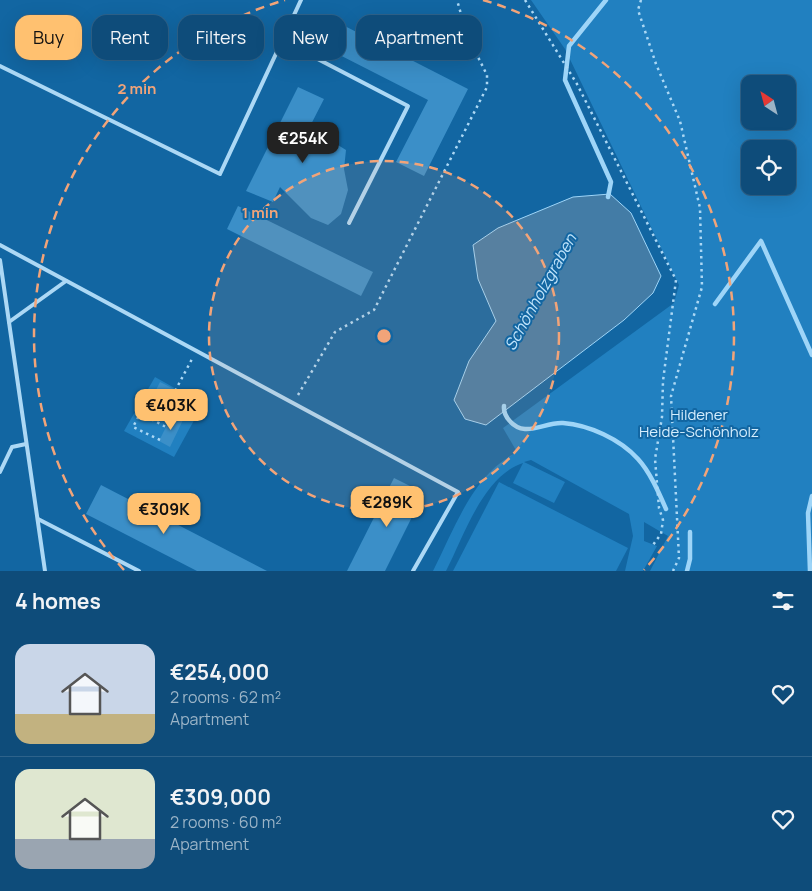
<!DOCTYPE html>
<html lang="en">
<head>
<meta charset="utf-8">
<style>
	body { margin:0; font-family:Manrope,sans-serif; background:#1c5681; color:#f1f3f6; height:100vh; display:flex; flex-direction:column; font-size:19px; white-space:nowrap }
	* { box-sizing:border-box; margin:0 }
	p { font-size:16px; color:#9bb4c7 }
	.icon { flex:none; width:28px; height:28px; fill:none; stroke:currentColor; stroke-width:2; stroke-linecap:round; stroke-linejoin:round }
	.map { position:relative; height:571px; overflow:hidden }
	.drawer { display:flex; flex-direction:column; background:#0e4c7a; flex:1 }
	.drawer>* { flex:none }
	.top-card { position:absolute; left:15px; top:15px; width:500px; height:45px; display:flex; gap:10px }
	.needle { width:32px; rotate:324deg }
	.buttons { position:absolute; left:741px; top:75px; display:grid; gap:10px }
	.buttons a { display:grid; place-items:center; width:55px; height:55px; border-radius:10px; background:#0e4c7a; box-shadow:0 5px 20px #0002,0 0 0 1px #2e638b; font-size:25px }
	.price { position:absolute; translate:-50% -42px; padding:0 11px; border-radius:10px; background:#ffc170; color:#111; font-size:16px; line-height:32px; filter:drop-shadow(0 1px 2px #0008) }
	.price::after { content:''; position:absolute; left:50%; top:30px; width:15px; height:11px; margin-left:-8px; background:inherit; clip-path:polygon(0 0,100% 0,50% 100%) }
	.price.current { background:#222; color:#fff }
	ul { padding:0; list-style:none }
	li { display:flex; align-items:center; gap:15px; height:125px; padding:0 15px }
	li+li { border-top:1px solid #2e638b }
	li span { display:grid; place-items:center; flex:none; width:140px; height:100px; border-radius:15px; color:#555 }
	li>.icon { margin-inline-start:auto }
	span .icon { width:60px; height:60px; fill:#fffc; stroke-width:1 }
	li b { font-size:21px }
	h2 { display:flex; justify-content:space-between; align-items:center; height:60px; padding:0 15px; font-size:21px }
	.pill { padding:0 18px; border-radius:15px; background:#0e4c7a; box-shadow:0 5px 20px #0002,0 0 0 1px #2e638b; font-size:18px; line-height:45px }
	.pill.current { background:#ffc170; color:#111 }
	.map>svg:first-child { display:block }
	.green { fill:#2180c0; fill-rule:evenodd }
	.water { fill:#437ca6; stroke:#9ed5f8 }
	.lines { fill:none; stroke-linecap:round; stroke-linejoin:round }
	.stream { stroke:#9ed5f8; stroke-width:4.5 }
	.building { fill:#3b8fc8 }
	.path { stroke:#acd8f5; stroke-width:2.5; stroke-dasharray:2.5 4; stroke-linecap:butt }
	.lane { stroke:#acd8f5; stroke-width:4 }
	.ring { fill:none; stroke:#f2a479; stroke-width:2.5; stroke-dasharray:9 6 }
	.labels { text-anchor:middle; stroke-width:4; stroke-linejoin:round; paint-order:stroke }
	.park-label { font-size:15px; fill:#d5eefe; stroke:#1266a2 }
	.water-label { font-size:16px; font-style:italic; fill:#c0e4fb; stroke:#1266a2 }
	.centre { fill:#f2a479; stroke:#1266a2; stroke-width:2.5 }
	.ring-label { font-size:15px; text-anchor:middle; font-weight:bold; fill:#f2a479; stroke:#1266a2; stroke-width:4; stroke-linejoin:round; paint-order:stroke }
</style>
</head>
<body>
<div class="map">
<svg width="812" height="571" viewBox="0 0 812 571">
	<rect width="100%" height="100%" fill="#1266a2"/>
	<g class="green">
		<path d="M531,0h281v571h-162l18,-35 -24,-14v19l13,5 -14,25h-18l8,-35 -4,-22 -98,-54 -7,2 41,20 -11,21 -41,-20 10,-20c-40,13 -59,73 -77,108h-13c22,-43 39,-96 84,-119l-14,-24 171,-125 5,-18 -114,-236zM750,84h38v37h-38zM750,149h38v37h-38z"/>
		<path d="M155,377l48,27 -29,53 -50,-26z"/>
		<path d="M499,482l129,66 -12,23h-163z"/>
	</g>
	<path class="water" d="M610,194l21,19 30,63 -8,17 -29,27 -138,105 -21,-6 -11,-19 15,-39 27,-40 -18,-42 -5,-34 25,-17 75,-31z"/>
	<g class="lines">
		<g class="stream">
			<path d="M606,0l-37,46 -4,34 46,102 -3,15"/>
			<path d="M715,304l46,-63 51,114"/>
			<path d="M504,406c-1,10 9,22 21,23 12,1 25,-7 38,-6 26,2 57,16 75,36 12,13 21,34 28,50"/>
			<path d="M687,571l3,-12v-27"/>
			<path d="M810,571l-2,-58 4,-17"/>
		</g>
	</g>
	<g class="building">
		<path d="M333,20l135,69 -44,87 -28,-14 32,-62 -108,-55z"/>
		<path d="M298,87l26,12 -21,41 30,2 13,8 -2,19 4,21 -7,24 -13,11 -17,-7 -31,-31 -7,15 -27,-11z"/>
		<path d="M238,206l135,66 -12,24 -134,-67z"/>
		<path d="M160,382l14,7 -3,8 12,5 -5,10 -27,-12z"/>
		<path d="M172,415l11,5 -13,27 -11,-6z"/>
		<path d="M394,478l30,15 -39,78h-38z"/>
		<path d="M101,485l166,86h-70l-111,-57z"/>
	</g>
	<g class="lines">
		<g class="path">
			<path d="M525,0l52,84 99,196 -13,101 -1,36 -7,42 4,49 4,12 -2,14 -8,11"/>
			<path d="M641,0l-3,10 18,54 24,57 20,87 2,79 -31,109 8,162 -6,13"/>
			<path d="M298,395l37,-63 39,-22 113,-223v-12l-20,-40 -10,-35"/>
			<path d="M140,413l26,14"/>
			<path d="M160,440l-27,-13 14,-27 36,19 9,-17 -18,-9 18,-34"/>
		</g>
		<g class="lane">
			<path d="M283,41l125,65 -59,117"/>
			<path d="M0,66l220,108 81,-174"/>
			<path d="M0,245l458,247 -45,79"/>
			<path d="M0,260l45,311"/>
			<path d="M9,322l57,-41"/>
			<path d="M0,472l12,-25 14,-3"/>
			<path d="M38,519l101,52"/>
		</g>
	</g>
	<circle cx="384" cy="336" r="175" fill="#f2a479" fill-opacity=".12"/>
	<g class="ring">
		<circle cx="384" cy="336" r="175"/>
		<path d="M124 570A350 350 0 0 1 285 0M483 0A350 350 0 0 1 644 570"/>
	</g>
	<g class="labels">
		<g class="park-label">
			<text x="699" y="420">Hildener<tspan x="699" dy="17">Heide-Schönholz</tspan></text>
		</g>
		<g class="water-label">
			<text transform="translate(540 292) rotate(-61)" y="6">Schönholzgraben</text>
		</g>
	</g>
	<circle cx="384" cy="336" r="8" class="centre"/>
	<g class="ring-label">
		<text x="137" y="94">2 min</text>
		<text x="260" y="218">1 min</text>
	</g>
</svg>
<div class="buttons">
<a><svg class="needle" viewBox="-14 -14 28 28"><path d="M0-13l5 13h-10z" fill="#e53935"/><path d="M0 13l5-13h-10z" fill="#9bb4c7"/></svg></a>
<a><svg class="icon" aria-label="locate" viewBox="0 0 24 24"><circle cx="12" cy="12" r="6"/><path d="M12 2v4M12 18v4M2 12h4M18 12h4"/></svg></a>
</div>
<b class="price current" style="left:303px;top:164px">€254K</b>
<b class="price" style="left:171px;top:431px">€403K</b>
<b class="price" style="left:387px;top:528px">€289K</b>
<b class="price" style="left:164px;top:535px">€309K</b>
<div class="top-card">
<a class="pill current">Buy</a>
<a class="pill">Rent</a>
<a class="pill">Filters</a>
<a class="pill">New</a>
<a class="pill">Apartment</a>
</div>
</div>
<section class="drawer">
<h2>4 homes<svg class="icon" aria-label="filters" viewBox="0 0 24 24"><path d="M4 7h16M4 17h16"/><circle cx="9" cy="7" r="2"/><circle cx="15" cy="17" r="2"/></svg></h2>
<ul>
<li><span style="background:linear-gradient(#c9d6e8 70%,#c2b280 0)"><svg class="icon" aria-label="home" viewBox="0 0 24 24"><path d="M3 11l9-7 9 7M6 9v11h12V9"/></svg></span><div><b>€254,000</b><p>2 rooms · 62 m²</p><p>Apartment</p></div><svg class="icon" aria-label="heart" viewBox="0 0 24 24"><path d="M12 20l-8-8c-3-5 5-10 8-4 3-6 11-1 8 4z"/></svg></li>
<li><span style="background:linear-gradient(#dfe7d0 70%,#9aa5b1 0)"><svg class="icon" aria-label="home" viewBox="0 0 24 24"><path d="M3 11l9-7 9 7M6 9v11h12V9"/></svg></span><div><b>€309,000</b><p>2 rooms · 60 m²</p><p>Apartment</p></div><svg class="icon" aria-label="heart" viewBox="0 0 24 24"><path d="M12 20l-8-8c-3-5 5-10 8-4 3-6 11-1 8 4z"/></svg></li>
</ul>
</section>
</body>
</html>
